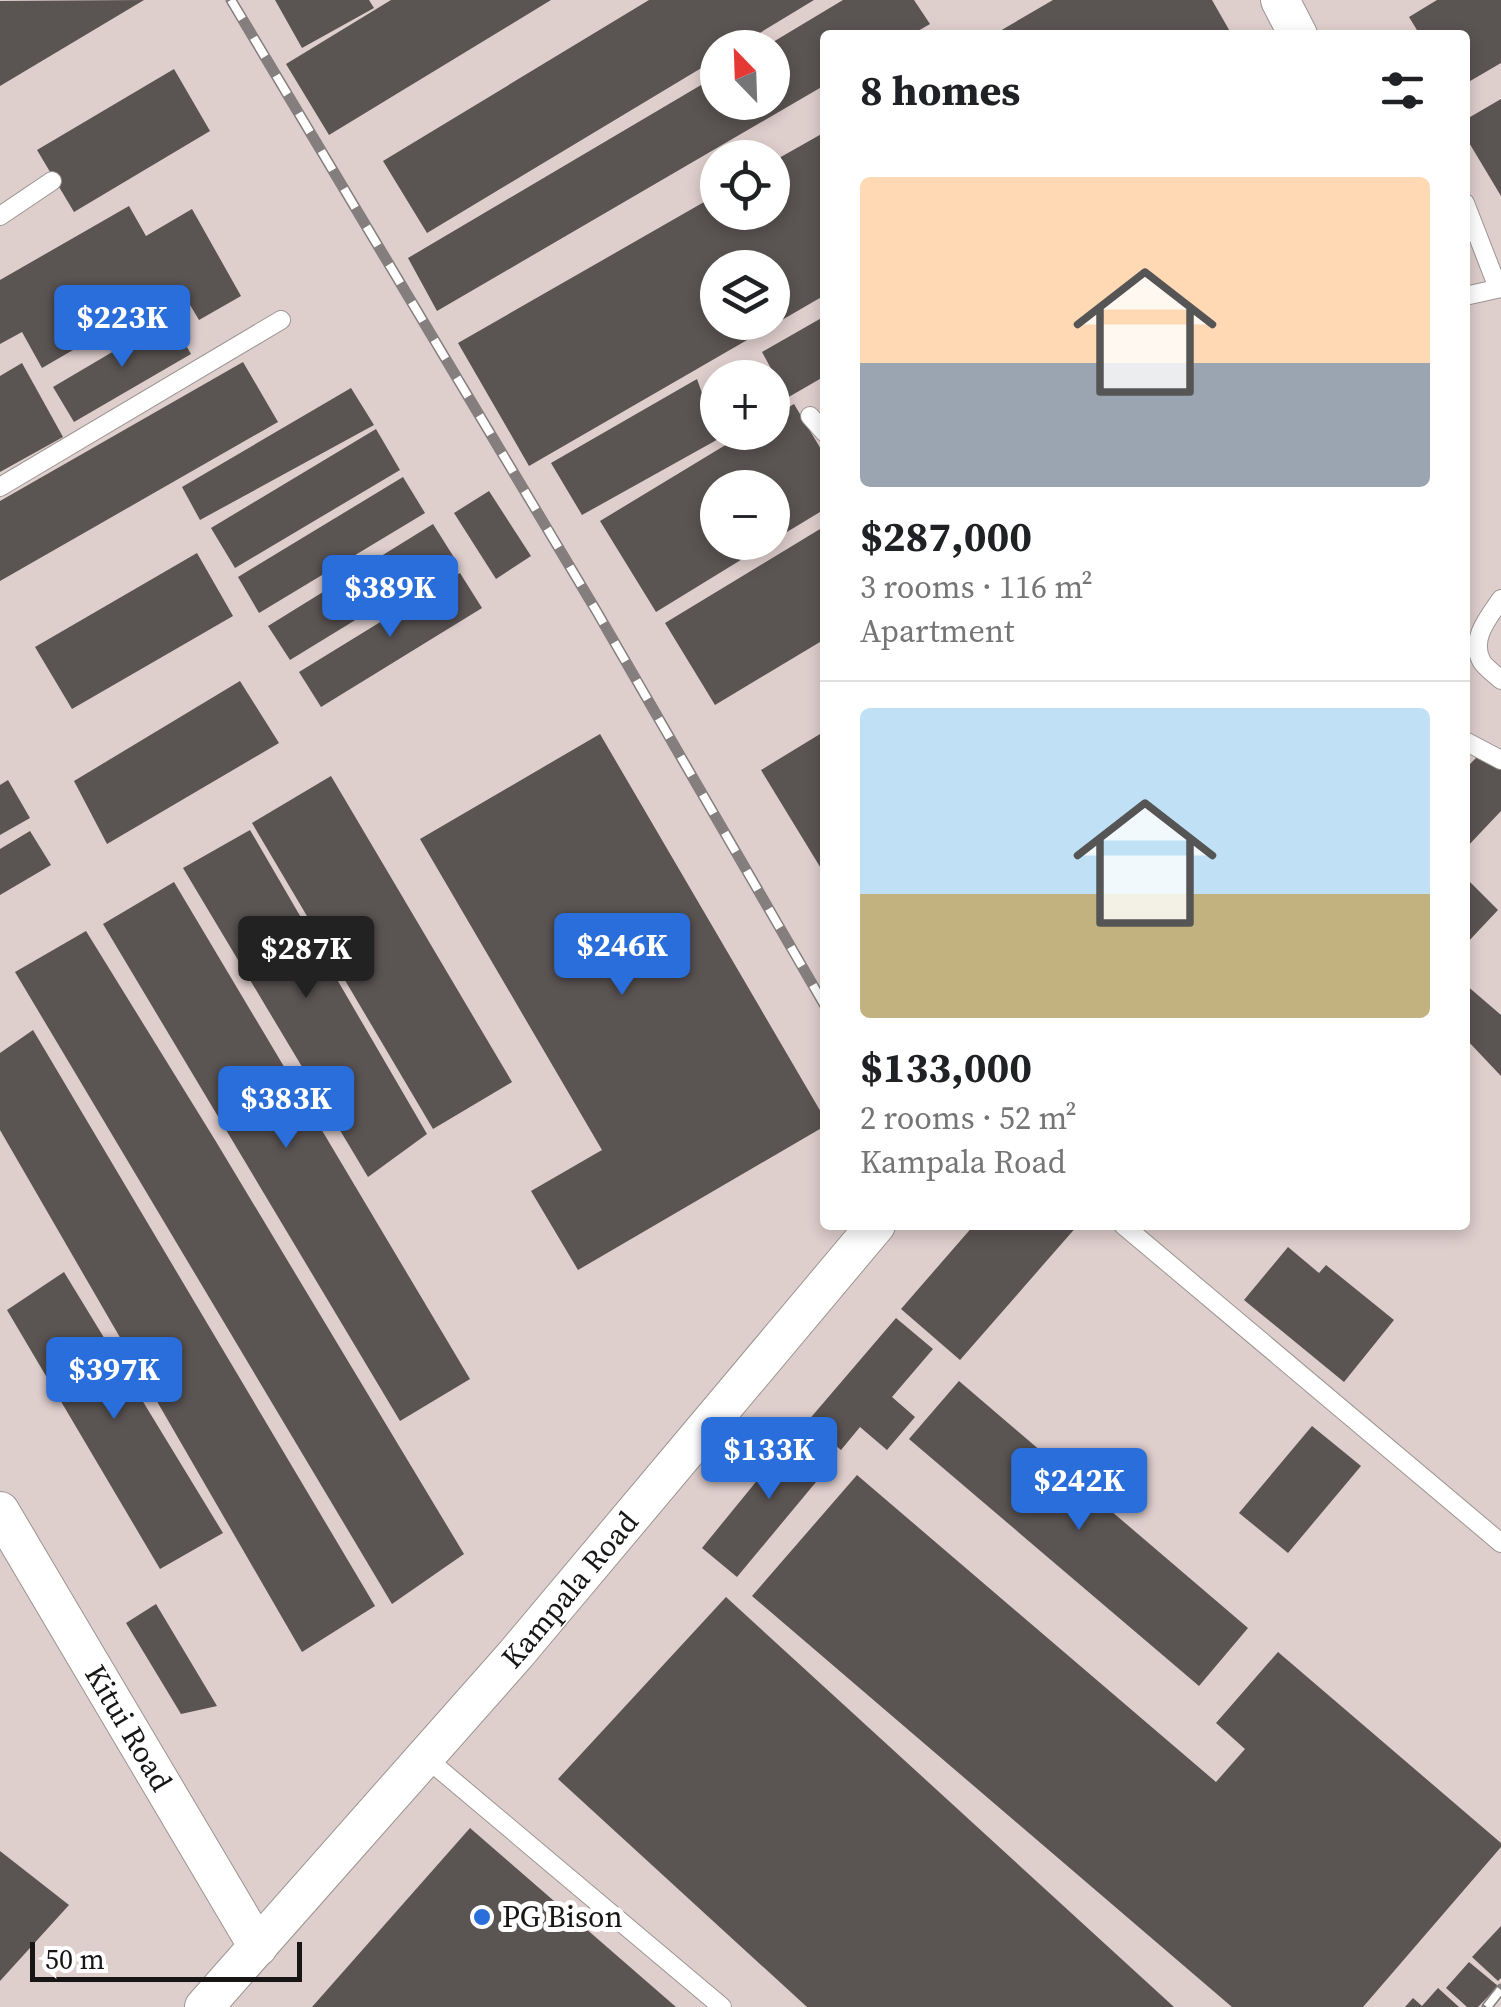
<!DOCTYPE html>
<html lang="en">
<head>
<meta charset="utf-8">
<style>
	body { margin:0; font-family:"Source Serif 4",serif; background:#f2f2f2; color:#202124; height:100vh; display:flex; flex-direction:column; font-size:38px; white-space:nowrap }
	* { box-sizing:border-box; margin:0 }
	p { font-size:32px; color:#757577 }
	.icon { flex:none; width:55px; height:55px; fill:none; stroke:currentColor; stroke-width:2; stroke-linecap:round; stroke-linejoin:round }
	.map { position:relative; flex:1; overflow:hidden }
	.details { position:absolute; left:820px; top:30px; width:650px; height:1200px; display:flex; flex-direction:column; background:#fff; border-radius:10px; box-shadow:0 5px 15px #0003 }
	.details>* { flex:none }
	.needle { width:65px; rotate:337deg }
	.buttons { position:absolute; left:700px; top:30px; display:grid; gap:20px }
	.buttons a { display:grid; place-items:center; width:90px; height:90px; border-radius:50%; background:#fff; box-shadow:0 5px 15px #0003; font-size:50px }
	.scale { position:absolute; left:30px; bottom:25px; width:272px; box-sizing:border-box; padding-left:10px; border:5px solid #181615; border-top:0; font-size:28px; line-height:35px; white-space:nowrap; color:#181615; -webkit-text-stroke:8px #fff; paint-order:stroke }
	.price { position:absolute; translate:-50% -85px; padding:0 22px; border-radius:10px; background:#296eda; color:#fff; font-size:32px; line-height:65px; filter:drop-shadow(0 2px 5px #0008) }
	.price::after { content:''; position:absolute; left:50%; top:60px; width:30px; height:22px; margin-left:-15px; background:inherit; clip-path:polygon(0 0,100% 0,50% 100%) }
	.price.current { background:#222; color:#fff }
	ul { padding:0; list-style:none }
	li { display:grid; align-content:center; gap:20px; height:530px; padding:0 40px }
	li+li { border-top:2px solid #e0e0e0 }
	li span { display:grid; place-items:center; height:310px; border-radius:10px; color:#555 }
	li>.icon { margin-inline-start:auto }
	span .icon { width:180px; height:180px; fill:#fffc; stroke-width:1 }
	li b { font-size:42px }
	h2 { display:flex; justify-content:space-between; align-items:center; height:120px; padding:0 40px; font-size:42px }
	.map>svg:first-child { display:block }
	.built { fill:#dececc; fill-rule:evenodd }
	.building { fill:#5a5453; fill-rule:evenodd }
	.lines { fill:none; stroke-linecap:round; stroke-linejoin:round }
	.lane-casing { stroke:#9c9594; stroke-width:20 }
	.street-casing { stroke:#9c9594; stroke-width:40 }
	.lane { stroke:#fff; stroke-width:18 }
	.street { stroke:#fff; stroke-width:38 }
	.rail-casing { stroke:#847f7e; stroke-width:11 }
	.rail { stroke:#fff; stroke-width:8; stroke-dasharray:22; stroke-linecap:butt }
	.poi-dot { fill:#296eda; stroke:#fff; stroke-width:4 }
	.labels { text-anchor:middle; stroke-width:10; stroke-linejoin:round; paint-order:stroke }
	.street-label { font-size:30px; fill:#181615; stroke:#fff }
	.poi-label { font-size:30px; fill:#181615; stroke:#fff; text-anchor:start }
</style>
</head>
<body>
<div class="map">
<svg width="1501" height="2007" viewBox="0 0 1501 2007">
	<rect width="100%" height="100%" fill="#e4dddc"/>
	<path class="built" d="M0,0h1501v2007h-1501zM825,35h640v1190h-640zM718,48h54v54h-54zM718,158h54v54h-54zM718,268h54v54h-54zM718,378h54v54h-54zM718,488h54v54h-54z"/>
	<g class="building">
		<path d="M144,0l-144,86v-85z"/>
		<path d="M275,0h94l5,8 -72,40z"/>
		<path d="M391,0h160l-222,135 -43,-71z"/>
		<path d="M649,0h165l-79,48h-17v10l-291,175 -44,-72z"/>
		<path d="M843,0h71l16,24 -19,11h-86v50l-388,226 -29,-53 310,-183v27h54v-54h-9z"/>
		<path d="M1053,0h159l20,35h-239z"/>
		<path d="M1437,0h64v63l-36,21v-49h-45l-11,-18z"/>
		<path d="M174,69l36,62 -136,81 -37,-62z"/>
		<path d="M1501,99v97l-36,-60v-16z"/>
		<path d="M825,132v163l-296,171 -71,-123 260,-149v18h54v-50zM718,268h54v54h-54z"/>
		<path d="M129,206l17,30 46,-27 49,87 -42,24 -19,-32 -138,80 -20,-36 -22,12v-64z"/>
		<path d="M825,316v60l-38,22 -25,-46z"/>
		<path d="M170,318l21,36 -117,68 -21,-35z"/>
		<path d="M243,362l35,60 -278,159v-80z"/>
		<path d="M22,363l41,74 -63,35v-96z"/>
		<path d="M697,379l10,28 11,12v13h13l-149,83 -31,-52z"/>
		<path d="M351,388l23,37 -174,95 -18,-33z"/>
		<path d="M794,404l31,52v53l-53,32v-53h-54v54h52l-114,70 -56,-91 147,-89h25v-15z"/>
		<path d="M376,429l24,41 -165,98 -24,-40z"/>
		<path d="M403,477l22,36 -166,100 -21,-36z"/>
		<path d="M489,491l42,65 -35,23 -42,-66z"/>
		<path d="M433,524l22,35 -165,101 -22,-34z"/>
		<path d="M825,526v113l-110,66 -50,-82z"/>
		<path d="M197,553l36,63 -161,93 -37,-62z"/>
		<path d="M460,573l22,35 -161,99 -22,-35z"/>
		<path d="M240,681l39,62 -172,101 -33,-63z"/>
		<path d="M825,731v144l-64,-105z"/>
		<path d="M600,734l225,385v7l-247,144 -47,-79 71,-41 -182,-311z"/>
		<path d="M1481,753l20,13v45l-36,38v-80z"/>
		<path d="M331,776l181,306 -79,47 -181,-306z"/>
		<path d="M8,780l22,38 -30,17v-50z"/>
		<path d="M250,830l177,304 -59,43 -185,-309z"/>
		<path d="M30,831l21,34 -51,30v-46z"/>
		<path d="M1465,877l33,33 -33,35z"/>
		<path d="M174,882l296,497 -70,42 -297,-497z"/>
		<path d="M86,931l129,209 249,414 -72,50 -377,-632z"/>
		<path d="M1465,984l36,31v61l-36,-38z"/>
		<path d="M33,1030l342,576 -73,46 -302,-522v-77z"/>
		<path d="M974,1225h104l-118,135 -59,-51z"/>
		<path d="M1288,1247l31,26 7,-8 68,55 -50,62 -100,-82z"/>
		<path d="M64,1272l159,261 -63,36 -153,-259z"/>
		<path d="M896,1318l37,31 -41,48 23,20 -28,33 -27,-23 -19,23 -34,-28z"/>
		<path d="M959,1381l289,247 -49,58 -290,-247z"/>
		<path d="M1312,1426l49,40 -73,87 -49,-40z"/>
		<path d="M800,1428l36,30 -99,119 -35,-29z"/>
		<path d="M857,1475l359,307 29,-33 -29,-26 62,-71 223,191v4l-138,160h-131l-480,-411z"/>
		<path d="M726,1597l448,410h-367l-249,-228z"/>
		<path d="M156,1604l61,102 -36,8 -55,-91z"/>
		<path d="M470,1828l206,179h-364z"/>
		<path d="M0,1851l69,54 -69,76z"/>
		<path d="M1501,1926v52l-3,3 -26,-24z"/>
		<path d="M1469,1962l29,24 -20,21h-11l-21,-19z"/>
		<path d="M1438,1988l21,19h-54l8,-9 9,8z"/>
	</g>
	<g class="lines">
		<g class="lane-casing">
			<g id="lane">
				<path d="M1465,203l33,85"/>
				<path d="M0,216l52,-35"/>
				<path d="M1465,296l36,-8"/>
				<path d="M810,416l15,17"/>
				<path d="M0,487l281,-167"/>
				<path d="M1501,599c-12,18 -32,40 -19,63 4,6 14,13 19,18"/>
				<path d="M1465,741l36,19"/>
				<path d="M1123,1225l378,318"/>
				<path d="M425,1757l297,250"/>
			</g>
		</g>
		<g class="street-casing">
			<g id="street">
				<path d="M1280,0l18,35"/>
				<path id="s1" d="M0,1511l258,436"/>
				<path id="s2" d="M204,2007l312,-353 360,-429"/>
			</g>
		</g>
		<use href="#lane" class="lane"/>
		<use href="#street" class="street"/>
		<g class="rail-casing">
			<g id="rail">
				<path d="M231,0l366,612 228,394"/>
				<path d="M1487,2007l14,-18"/>
			</g>
		</g>
		<use href="#rail" class="rail"/>
	</g>
	<circle class="poi-dot" cx="482" cy="1917" r="10"/>
	<g class="labels">
		<g class="street-label">
			<text dy="10" stroke="none"><textPath href="#s2" startOffset="555">Kampala Road</textPath></text>
			<text dy="10" stroke="none"><textPath href="#s1" startOffset="252">Kitui Road</textPath></text>
		</g>
		<g class="poi-label">
			<text x="502" y="1927">PG Bison</text>
		</g>
	</g>
</svg>
<div class="buttons">
<a><svg class="needle" viewBox="-14 -14 28 28"><path d="M0-13l5 13h-10z" fill="#e53935"/><path d="M0 13l5-13h-10z" fill="#757577"/></svg></a>
<a><svg class="icon" aria-label="locate" viewBox="0 0 24 24"><circle cx="12" cy="12" r="6"/><path d="M12 2v4M12 18v4M2 12h4M18 12h4"/></svg></a>
<a><svg class="icon" aria-label="layers" viewBox="0 0 24 24"><path d="M12 4l9 5-9 5-9-5zM3 14l9 5 9-5"/></svg></a>
<a>+</a>
<a>−</a>
</div>
<div class="scale">50 m</div>
<b class="price" style="left:122px;top:370px">$223K</b>
<b class="price" style="left:390px;top:640px">$389K</b>
<b class="price" style="left:622px;top:998px">$246K</b>
<b class="price current" style="left:306px;top:1001px">$287K</b>
<b class="price" style="left:286px;top:1151px">$383K</b>
<b class="price" style="left:114px;top:1422px">$397K</b>
<b class="price" style="left:769px;top:1502px">$133K</b>
<b class="price" style="left:1079px;top:1533px">$242K</b>
<section class="details">
<h2>8 homes<svg class="icon" aria-label="filters" viewBox="0 0 24 24"><path d="M4 7h16M4 17h16"/><circle cx="9" cy="7" r="2"/><circle cx="15" cy="17" r="2"/></svg></h2>
<ul>
<li><span style="background:linear-gradient(#ffd9b3 60%,#9aa5b1 0)"><svg class="icon" aria-label="home" viewBox="0 0 24 24"><path d="M3 11l9-7 9 7M6 9v11h12V9"/></svg></span><div><b>$287,000</b><p>3 rooms · 116 m²</p><p>Apartment</p></div></li>
<li><span style="background:linear-gradient(#bfe0f5 60%,#c2b280 0)"><svg class="icon" aria-label="home" viewBox="0 0 24 24"><path d="M3 11l9-7 9 7M6 9v11h12V9"/></svg></span><div><b>$133,000</b><p>2 rooms · 52 m²</p><p>Kampala Road</p></div></li>
</ul>
</section>
</div>
</body>
</html>
